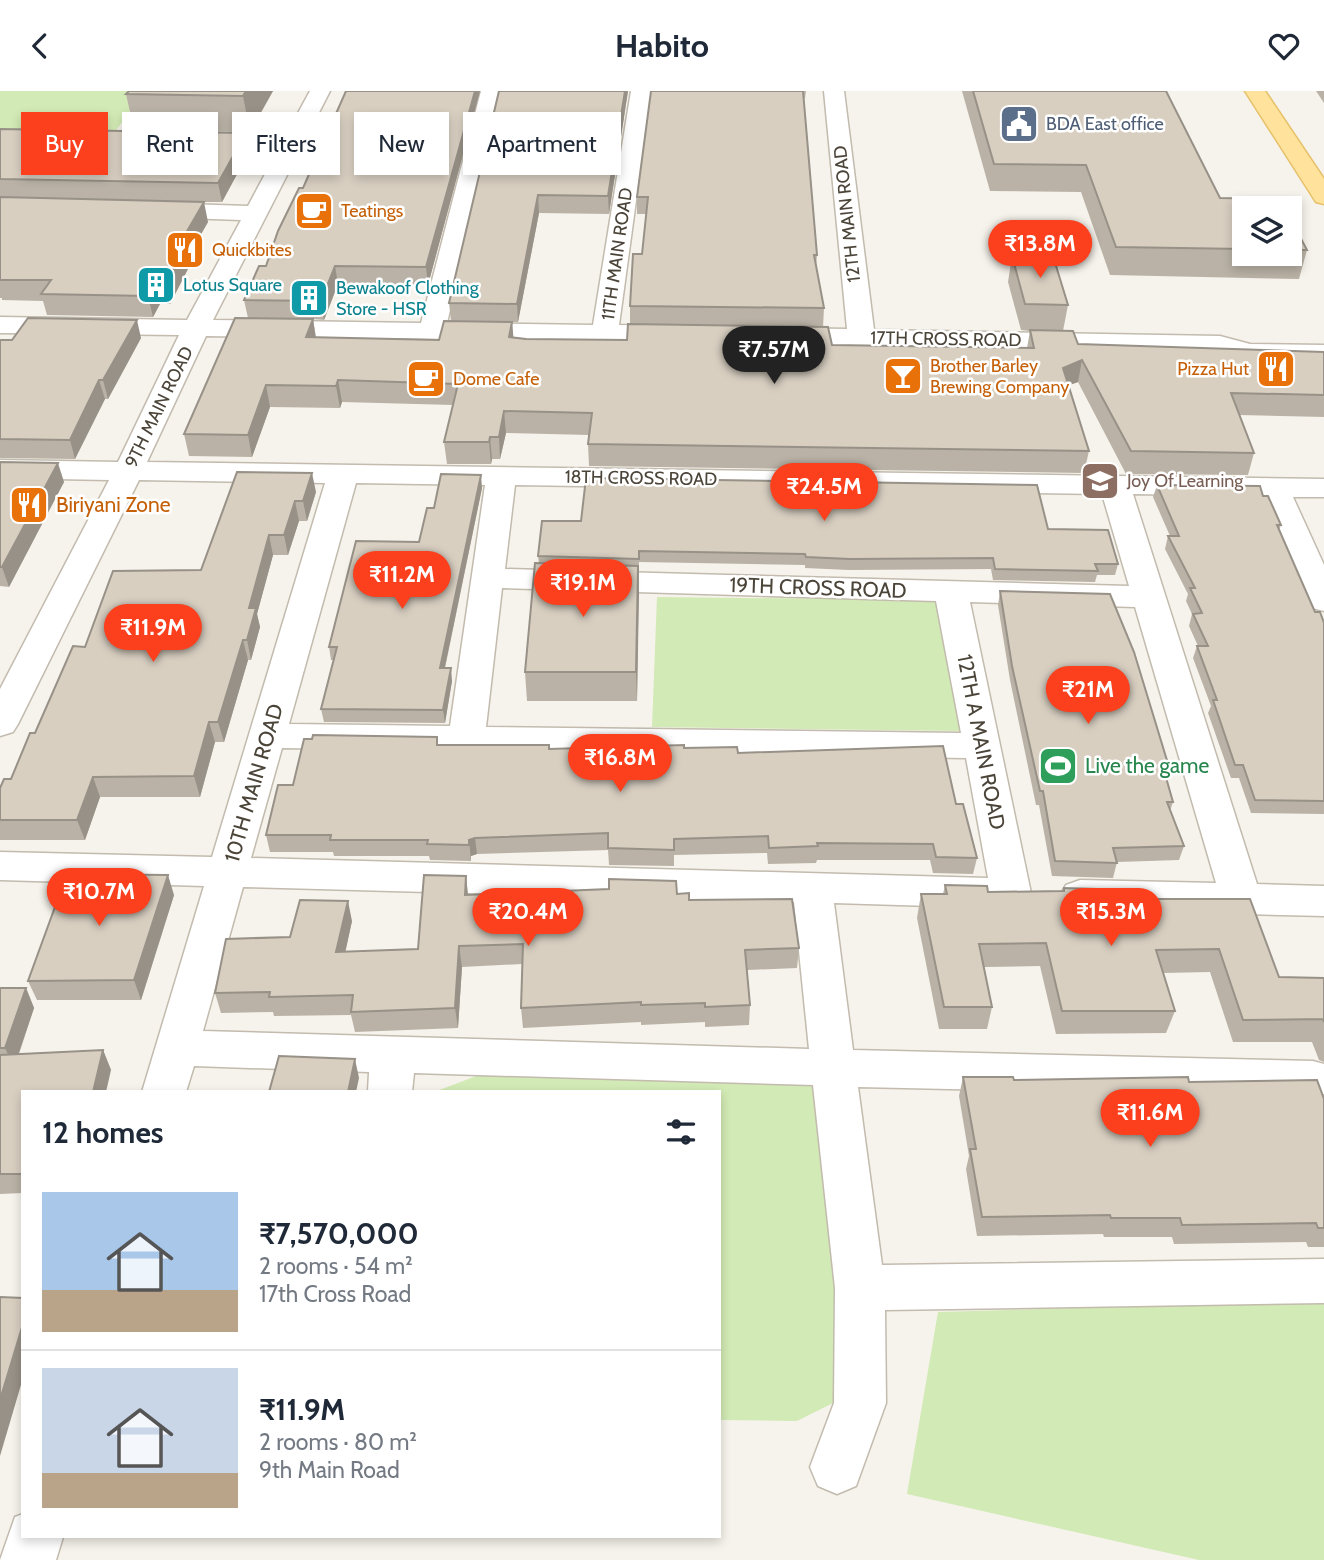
<!DOCTYPE html>
<html lang="en">
<head>
<meta charset="utf-8">
<style>
	body { margin:0; font-family:Cabin,sans-serif; background:#f6f6f7; color:#1f2937; height:100vh; display:flex; flex-direction:column; font-size:26px; white-space:nowrap }
	* { box-sizing:border-box; margin:0 }
	p { font-size:23px; color:#747a83 }
	.icon { flex:none; width:38px; height:38px; fill:none; stroke:currentColor; stroke-width:2; stroke-linecap:round; stroke-linejoin:round }
	.map { position:relative; flex:1; overflow:hidden }
	.sheet { position:absolute; left:21px; top:999px; width:700px; height:448px; display:flex; flex-direction:column; background:#fff; border-radius:0px; box-shadow:0 4px 10px #0003 }
	.sheet>* { flex:none }
	.guide { position:absolute; left:21px; top:21px; width:700px; height:63px; display:flex; gap:14px }
	.tools { position:absolute; left:1232px; top:105px; display:grid; gap:14px }
	.tools a { display:grid; place-items:center; width:70px; height:70px; border-radius:0px; background:#fff; box-shadow:0 4px 10px #0003; font-size:35px }
	.price { position:absolute; translate:-50% -60px; padding:0 16px; border-radius:24px; background:#fc3f1d; color:#fff; font-size:23px; line-height:46px; filter:drop-shadow(0 2px 4px #0008) }
	.price::after { content:''; position:absolute; left:50%; top:42px; width:21px; height:16px; margin-left:-10px; background:inherit; clip-path:polygon(0 0,100% 0,50% 100%) }
	.price.active { background:#222; color:#fff }
	ul { padding:0; list-style:none }
	li { display:flex; align-items:center; gap:21px; height:175px; padding:0 21px }
	li+li { border-top:2px solid #e0e1e3 }
	li span { display:grid; place-items:center; flex:none; width:196px; height:140px; border-radius:0px; color:#555 }
	li>.icon { margin-inline-start:auto }
	span .icon { width:84px; height:84px; fill:#fffc; stroke-width:1 }
	li b { font-size:30px }
	h2 { display:flex; justify-content:space-between; align-items:center; height:84px; padding:0 21px; font-size:30px }
	.tag { padding:0 24px; border-radius:0px; background:#fff; box-shadow:0 4px 10px #0003; font-size:24px; line-height:63px }
	.tag.active { background:#fc3f1d; color:#fff }
	header { display:flex; justify-content:space-between; align-items:center; height:91px; padding:0 21px; background:#fff; font-size:32px; font-weight:700 }
	.map>svg:first-child { display:block }
	.green { fill:#d2eab5 }
	.lines { fill:none; stroke-linecap:round; stroke-linejoin:round }
	.minor-casing { stroke:#c2bbae; stroke-width:3 }
	.major-casing { stroke:#e6c16a; stroke-width:3 }
	.minor { fill:#fff; fill-rule:evenodd }
	.major { fill:#ffe39c; fill-rule:evenodd }
	.wall { fill:#bab2a6 }
	.shaded-wall { fill:#979187 }
	.building { fill:#d8cfc1; stroke:#979187; stroke-width:2 }
	.labels { text-anchor:middle; stroke-width:5; stroke-linejoin:round; paint-order:stroke }
	.far-service-label { font-size:18px; fill:#4e5e75; stroke:#fff; text-anchor:start }
	.far-food-label { font-size:18px; fill:#c56008; stroke:#fff; text-anchor:start }
	.far-street-label { font-size:18px; fill:#4b4439; stroke:#fff }
	.far-culture-label { font-size:18px; fill:#0d838f; stroke:#fff; text-anchor:start }
	.far-education-label { font-size:18px; fill:#785e54; stroke:#fff; text-anchor:start }
	.food-label { font-size:21px; fill:#c56008; stroke:#fff; text-anchor:start }
	.street-label { font-size:21px; fill:#4b4439; stroke:#fff }
	.leisure-label { font-size:21px; fill:#27864d; stroke:#fff; text-anchor:start }
</style>
</head>
<body>
<header><svg class="icon" aria-label="back" viewBox="0 0 24 24"><path d="M15 5l-7 7 7 7"/></svg>Habito<svg class="icon" aria-label="heart" viewBox="0 0 24 24"><path d="M12 20l-8-8c-3-5 5-10 8-4 3-6 11-1 8 4z"/></svg></header>
<div class="map">
<svg width="1324" height="1469" viewBox="0 0 1324 1469">
	<rect width="100%" height="100%" fill="#f6f3ec"/>
	<g class="green">
		<path d="M0,0h144l-29,41 -115,-1z"/>
		<path d="M657,506l281,3 22,131 -308,-4z"/>
		<path d="M479,984l337,8 31,313 -50,25 -78,-1v-328h-285z"/>
		<path d="M1324,1210v259h-125l-292,-66 31,-182z"/>
	</g>
	<g class="lines">
		<g class="minor-casing">
			<g id="minor">
				<path d="M310,0h20l-117,229 208,3 60,-232h20l-54,232 146,2 38,-234h20l-32,234 61,1 9,2 4,6 -4,6 -9,2 -474,-6 -59,126 1177,17v18h-31l31,68v46l-12,-3 -5,-7 -45,-105 -129,-2 124,390 67,2v30l-244,-6 -14,-5 -6,-10 6,-10 14,-5 136,3 -81,-276 -165,-5 61,291 -6,10c-11,4 -20,2 -30,5l-161,-5 19,147 460,11 11,3v30l-11,3 -455,-10 24,178 442,-6v44l-439,7 1,93 -30,83 -19,8 -19,-8 -8,-19 24,-64 1,-115 -22,-203 -399,-12 -2,19h-44l1,-20 -175,-6 -8,26h-44l62,-206 -204,-6v-28l212,5 113,-374 -186,-3 -121,244 -5,8 -13,4v-47l109,-209 -109,-2v-18l118,2 61,-127 -179,-2v-16l187,3 54,-100 -86,-3 -8,-2 -4,-5 4,-5 8,-2 93,3 31,-58h-84l-8,-2 -3,-5 3,-5 8,-2 91,1zM356,392l129,2 -35,241 -161,-2zM515,394l587,9 27,92 -624,-17zM502,497l434,13 25,132 -475,-6zM282,657l684,10 22,120 -737,-20zM243,796l551,15 15,147 -606,-18z"/>
				<path d="M824,0h20l30,239 346,6 30,8 74,1v16l-75,-1 -30,-8 -440,-8 -9,-2 -4,-6 4,-6 9,-2 68,1z"/>
				<path d="M23,1423v23h40l-7,23h-56l15,-43z"/>
			</g>
		</g>
		<g class="major-casing">
			<path id="major" d="M1245,0h20l59,88v25l-8,-2z"/>
		</g>
		<use href="#minor" class="minor"/>
		<use href="#major" class="major"/>
	</g>
	<g class="wall">
		<path d="M129,0h144l-23,41 -116,-2 -8,-36z"/>
		<path d="M346,0h134l-52,194 -90,-1 -14,36 -11,-1 3,18 123,3 12,-19 -2,-18 50,-212h129l-19,123 -70,-1 -21,109h-20h14l1,15 13,2 101,1 3,-16v-18l12,-52 4,-40h-9v-17l14,-106h155l-1,7h-1l13,157 -1,12 8,41 -1,19 9,18 195,3 3,-17 -9,-1 -13,-48 4,-26 56,49 -5,26 15,13 246,8v65l-84,-2 14,38 -6,22 -122,-1 -48,-92 -9,3 20,66 -5,22 -495,-7 -1,-22 1,-9 -83,-2 -6,26h-8l-1,5h-44l-3,-22 9,-37 -111,-3 -2,6 -70,-1 -18,50 -63,-1 -5,-22 64,-116 -4,-18 22,-34 37,-78z"/>
		<path d="M962,0h204l54,107 24,10v46h46v-36l17,32 -8,29 -189,-4 -29,-83 -91,-1z"/>
		<path d="M1316,0h8v12z"/>
		<path d="M0,38l249,23 -27,50h-36l22,20 -20,35 2,8 -20,39h-10l-7,13 -106,-2 -4,-14 -41,-1v-2h-2z"/>
		<path d="M141,247l-33,61h-3l-30,60 -75,-1v-118z"/>
		<path d="M0,371l64,20 -55,105 -9,-1z"/>
		<path d="M237,381l79,20 -9,29h-8l-11,34h-15l-16,59 3,13 -9,33h-3l-24,82h-9l-15,55h-100l-15,43h-85v-52l11,-9 24,-46 50,-86 116,-77z"/>
		<path d="M1157,394l106,11 18,29 -2,5 36,82 9,11v191l-73,-1 -12,-35h-8l-23,-65 3,-7 -18,-48 4,-12h1l-9,-20 3,-12 -6,-13 2,-7 -23,-45 3,-13h2l-17,-39z"/>
		<path d="M482,397l-37,180 7,13 -7,42 -121,-1 -3,-13 12,-49h-2l-2,-13 90,-105 15,-34z"/>
		<path d="M1048,438l70,35 -3,11h-18l-2,7 -102,-2 -2,-11 -142,1 -44,-2v-3l-166,-3 -2,139h-110l-2,-29 14,-109 -1,-7z"/>
		<path d="M1000,500l169,176 -3,9 7,26 -3,9 14,35 -5,14 -62,2 -4,16 -61,-2 -13,-71h-3l-26,-125 -12,-75z"/>
		<path d="M438,654l111,3h135l54,5 218,51 21,54 -4,16 -40,-1 -3,-13h-113l-1,3 -48,1 -1,-11 -93,2v11l-65,-1 -1,-15 -131,4 -6,2v5l-41,-1 -1,-4h-95l-1,-4h-63l-4,-17 27,-50z"/>
		<path d="M466,785l2,19 209,-1 12,6 110,48 -2,20 -50,2 3,35 -1,20 -44,2v-5l-64,3v-3l-118,6 -2,-20 1,-44 -60,3 -4,61 -103,4 -4,-17 -77,1 -1,-4 -52,1 -6,-20 75,-56 62,-16 -7,31 73,-3z"/>
		<path d="M945,794l43,7 75,-1 1,-3 69,11 146,78 45,1v84l-5,-2 -7,-18h-79l-23,-70 -47,1 12,38 -9,22 -110,1 -16,-68 -56,1 8,40 -5,22h-48l-22,-111 4,-24h22z"/>
		<path d="M174,804l-33,105h-104l-9,-19z"/>
		<path d="M0,897h26l8,20 -15,46 84,-4 8,20 -88,22v101l-23,1z"/>
		<path d="M963,986l51,3 175,2 135,17v148h-16l-2,-5 -132,2 -2,-7h-68l-1,-3 -126,2 -11,-67 3,-13 -10,-60z"/>
	</g>
	<g class="shaded-wall">
		<path d="M246,0h27l-23,41 -7,-36z"/>
		<path d="M475,0h5l-52,194 -2,-18z"/>
		<path d="M625,0h3l-19,123 -1,-18z"/>
		<path d="M246,42l3,19 -27,50 -4,-19z"/>
		<path d="M538,104l1,18 -21,109 -1,-18z"/>
		<path d="M204,111l4,20 -20,35 2,8 -20,39 -5,-20 14,-39z"/>
		<path d="M335,175l3,18 -14,36 -3,-19z"/>
		<path d="M155,193l5,20 -7,13 -5,-21z"/>
		<path d="M313,228l3,21 -10,-3z"/>
		<path d="M137,229l4,18 -33,61 -5,-19z"/>
		<path d="M512,231l2,21 -5,-6z"/>
		<path d="M1082,269l-4,22 -19,7 4,-21z"/>
		<path d="M99,289l6,19 -30,60 -5,-19z"/>
		<path d="M338,289l4,22 -2,6 -4,-22z"/>
		<path d="M266,294l4,22 -18,50 -4,-22z"/>
		<path d="M504,320l2,22 -6,26 -1,-22z"/>
		<path d="M490,346l2,22 -1,5 -2,-22z"/>
		<path d="M58,372l6,19 -55,105 -7,-20z"/>
		<path d="M312,382l4,19 -9,29 -4,-20z"/>
		<path d="M481,384l1,13 -40,193 -2,-13z"/>
		<path d="M295,410l4,20 -11,34 -4,-20z"/>
		<path d="M269,444l4,20 -16,59 3,13 -9,33 -4,-20 2,-32z"/>
		<path d="M638,475l1,29 -2,106 -1,-29z"/>
		<path d="M243,549l5,20 -24,82 -6,-20z"/>
		<path d="M451,577l1,13 -7,42 -2,-13z"/>
		<path d="M209,631l6,20 -15,55 -6,-21z"/>
		<path d="M93,686l7,20 -15,43 -8,-20z"/>
		<path d="M475,747l2,16 -6,2v5l-2,-21z"/>
		<path d="M168,784l6,20 -33,105 -7,-20z"/>
		<path d="M466,785l2,20 -3,-1z"/>
		<path d="M348,810l4,20 -11,51 -5,-20z"/>
		<path d="M459,855l3,21 -4,61 -3,-20z"/>
		<path d="M26,897l8,20 -20,59 -9,-19z"/>
		<path d="M103,959l8,20 -5,22h-13z"/>
		<path d="M355,968l4,19 -3,14h-8z"/>
		<path d="M23,1233v54l-23,78v-56z"/>
	</g>
	<g class="building">
		<path d="M129,0h117l-3,5 -117,-2z"/>
		<path d="M346,0h129l-49,176 -91,-1 -14,35 -77,-1 15,-34h7l12,-35 21,-43h4z"/>
		<path d="M499,0h126l-17,105 -70,-1 -21,109 -68,-1z"/>
		<path d="M651,0h152l14,164h-3l10,53 -194,-2 3,-52h9l6,-57h-11z"/>
		<path d="M973,0h193l54,107 59,1 5,9h-40v41l-128,-2 -30,-82 -92,-1z"/>
		<path d="M0,38l246,4 -28,50 -218,-4z"/>
		<path d="M0,106l204,5 -25,43h6l-20,39h-10l-7,12 -107,-2 10,-14h-51z"/>
		<path d="M1290,127l17,32h-17z"/>
		<path d="M1012,165h41l15,49 -43,-1z"/>
		<path d="M28,227l109,2 -34,60h-4l-29,60 -70,-1v-99h12z"/>
		<path d="M235,227l78,1 -7,18 133,3 5,-19 68,1 -3,15 17,2 101,1 1,-16 200,3 4,18 202,3 -4,-18 43,1 5,13 246,8v43l-93,-2 23,60 -123,-2 -49,-91 -19,8 26,83 -501,-7 4,-31 -88,-2 -5,26h-9l-1,5h-45l14,-58 -120,-4 -2,6 -70,-1 -18,50 -64,-1z"/>
		<path d="M0,371l58,1 -56,104h-2z"/>
		<path d="M237,381l75,1 -9,28h-8l-11,34h-15l-20,73h7l-9,32h-4l-25,82h-9l-15,54 -101,1 -16,43h-77v-32l4,-9h7l19,-46h5l38,-87 12,1 28,-76 88,-1z"/>
		<path d="M441,383l40,1 -41,193h11l-8,42 -122,-1 16,-62h-8l27,-106 63,1 8,-34h7z"/>
		<path d="M586,387l451,7 11,44 60,1 10,34h-23l3,7 -103,-2 -2,-11 -143,1 -44,-2 -1,-3 -166,-3v8l-101,-3 4,-35h39z"/>
		<path d="M1157,394l103,1 3,10h5l13,29h-4l38,87h5l4,11v178l-69,-1 -12,-35h-8l-22,-65h4l-20,-54h11l-15,-32 9,-1 -12,-25h5l-27,-52h11z"/>
		<path d="M535,472l103,3 -2,106h-111z"/>
		<path d="M1000,500l110,3 24,58 35,115h-6l10,35h-6l17,44 -71,2 4,15 -62,-2 -12,-70h-3l-28,-125z"/>
		<path d="M313,644l124,2v8h112v4l135,-4v3l53,-1 1,6 205,-7 13,58h7l14,54 -41,-1 -3,-13 -116,-1 1,3 -49,2 -1,-12 -94,3v11l-66,-2v-15l-133,5 -6,2v5l-42,-1 1,-4h-98l1,-5h-65l12,-50h15l11,-46h8z"/>
		<path d="M67,783l101,1 -34,105 -106,1z"/>
		<path d="M424,784l42,1 -1,19 144,-6v-10l67,2 1,13 12,-1v7l103,-1 7,49 -54,2 5,55 -45,2v-4l-64,2v-3l-120,6 2,-64 -64,2 -4,62 -104,4 2,-17 -84,2 1,-5 -55,1 11,-54 64,-2 10,-37 48,1 -12,51 82,-3z"/>
		<path d="M945,794l42,1 1,6 76,-1v-3l66,2 3,9h117l29,78 45,1v44l-1,-3 -80,1 -24,-71 -63,1 19,61h-113l-16,-68 -67,1 13,63h-48l-23,-113h26z"/>
		<path d="M0,897h26l-21,60h-5z"/>
		<path d="M103,959l-10,42h-70v82h-23v-119z"/>
		<path d="M279,965l76,3 -7,33h-79z"/>
		<path d="M963,986h50l1,3 174,-3 1,5 128,-2 7,19v129h-6l-2,-5 -134,2 -2,-7h-69l-1,-3 -128,2 -12,-68h6z"/>
		<path d="M0,1206l23,1v26l-23,76z"/>
	</g>
	<defs>
		<g id="civic-square" transform="scale(2.0125)"><rect x="-9" y="-9" width="18" height="18" rx="4" fill="#5c6f8a" stroke="#fff"/><path d="M-.6-6.5H3V-4.5H.6V-3L4-1V1h2V6H-6V1h2V-1L-.6-3ZM-1.2 2.5V6h2.4V2.5Z" fill="#fff"/></g>
		<g id="cafe-square" transform="scale(2.0125)"><rect x="-9" y="-9" width="18" height="18" rx="4" fill="#e8710a" stroke="#fff"/><path d="M-5.5-4.5H6V0H3Q3 3.5 0 3.5H-2.5Q-5.5 3.5-5.5 0ZM3-3.2v2h1.7v-2ZM-6 4.5H4V6H-6Z" fill="#fff"/></g>
		<g id="restaurant-square" transform="scale(2.0125)"><rect x="-9" y="-9" width="18" height="18" rx="4" fill="#e8710a" stroke="#fff"/><path d="M-5-6h1v4h1v-4h1v4h1v-4h1v5L-1.5 .5V6h-2V.5L-5-1ZM5-6V6H3V1.5H1.5Q1.5-4 5-6Z" fill="#fff"/></g>
		<g id="building-square" transform="scale(2.0125)"><rect x="-9" y="-9" width="18" height="18" rx="4" fill="#0f9aa8" stroke="#fff"/><path d="M-4-6H4V6H1V3H-1V6H-4ZM-2.5-4.3h1.7v1.8h-1.7ZM.8-4.3h1.7v1.8H.8ZM-2.5-1h1.7V.8h-1.7ZM.8-1h1.7V.8H.8Z" fill="#fff"/></g>
		<g id="bar-square" transform="scale(2.0125)"><rect x="-9" y="-9" width="18" height="18" rx="4" fill="#e8710a" stroke="#fff"/><path d="M-6-5H6L.8 .8V4.5H3.5V6h-7V4.5H-.8V.8Z" fill="#fff"/></g>
		<g id="school-square" transform="scale(2.0125)"><rect x="-9" y="-9" width="18" height="18" rx="4" fill="#8d6e63" stroke="#fff"/><path d="M0-5L7-2L0 1L-7-2ZM-4 1L0 2.5L4 1V4Q0 6-4 4Z" fill="#fff"/></g>
		<g id="stadium-square" transform="scale(2.0125)"><rect x="-9" y="-9" width="18" height="18" rx="4" fill="#2e9e5b" stroke="#fff"/><path d="M0-5a6.5 5 0 1 0 0 10a6.5 5 0 1 0 0-10ZM-3.5-1.8h7v3.6h-7Z" fill="#fff"/></g>
	</defs>
	<g fill-rule="evenodd">
		<use href="#civic-square" x="1019" y="33"/>
		<use href="#cafe-square" x="314" y="120"/>
		<use href="#restaurant-square" x="185" y="159"/>
		<use href="#building-square" x="156" y="194"/>
		<use href="#building-square" x="309" y="207"/>
		<use href="#restaurant-square" x="1276" y="278"/>
		<use href="#bar-square" x="903" y="285"/>
		<use href="#cafe-square" x="426" y="288"/>
		<use href="#school-square" x="1100" y="390"/>
		<use href="#restaurant-square" x="29" y="414"/>
		<use href="#stadium-square" x="1058" y="675"/>
	</g>
	<g class="labels">
		<g class="far-service-label">
			<text x="1046" y="39">BDA East office</text>
		</g>
		<g class="far-food-label">
			<text x="341" y="126">Teatings</text>
			<text x="212" y="165">Quickbites</text>
			<text x="930" y="281">Brother Barley<tspan x="930" dy="21">Brewing Company</tspan></text>
			<text x="1249" y="284" text-anchor="end">Pizza Hut</text>
			<text x="453" y="294">Dome Cafe</text>
		</g>
		<g class="far-street-label">
			<text transform="translate(847 123) rotate(-96)" y="6">12TH MAIN ROAD</text>
			<text transform="translate(617 163) rotate(-82)" y="6">11TH MAIN ROAD</text>
			<text transform="translate(946 248) rotate(1)" y="6">17TH CROSS ROAD</text>
			<text transform="translate(159 316) rotate(-64)" y="6">9TH MAIN ROAD</text>
			<text transform="translate(641 387) rotate(1)" y="6">18TH CROSS ROAD</text>
		</g>
		<g class="far-culture-label">
			<text x="183" y="200">Lotus Square</text>
			<text x="336" y="203">Bewakoof Clothing<tspan x="336" dy="21">Store - HSR</tspan></text>
		</g>
		<g class="far-education-label">
			<text x="1127" y="396">Joy Of Learning</text>
		</g>
		<g class="food-label">
			<text x="56" y="421">Biriyani Zone</text>
		</g>
		<g class="street-label">
			<text transform="translate(818 497) rotate(2)" y="7">19TH CROSS ROAD</text>
			<text transform="translate(981 651) rotate(79)" y="7">12TH A MAIN ROAD</text>
			<text transform="translate(254 692) rotate(-74)" y="7">10TH MAIN ROAD</text>
		</g>
		<g class="leisure-label">
			<text x="1085" y="682">Live the game</text>
		</g>
	</g>
</svg>
<div class="tools">
<a><svg class="icon" aria-label="layers" viewBox="0 0 24 24"><path d="M12 4l9 5-9 5-9-5zM3 14l9 5 9-5"/></svg></a>
</div>
<b class="price" style="left:1040px;top:189px">₹13.8M</b>
<b class="price active" style="left:774px;top:295px">₹7.57M</b>
<b class="price" style="left:824px;top:432px">₹24.5M</b>
<b class="price" style="left:402px;top:520px">₹11.2M</b>
<b class="price" style="left:583px;top:528px">₹19.1M</b>
<b class="price" style="left:153px;top:573px">₹11.9M</b>
<b class="price" style="left:1088px;top:635px">₹21M</b>
<b class="price" style="left:620px;top:703px">₹16.8M</b>
<b class="price" style="left:99px;top:837px">₹10.7M</b>
<b class="price" style="left:528px;top:857px">₹20.4M</b>
<b class="price" style="left:1111px;top:857px">₹15.3M</b>
<b class="price" style="left:1150px;top:1058px">₹11.6M</b>
<div class="guide">
<a class="tag active">Buy</a>
<a class="tag">Rent</a>
<a class="tag">Filters</a>
<a class="tag">New</a>
<a class="tag">Apartment</a>
</div>
<section class="sheet">
<h2>12 homes<svg class="icon" aria-label="filters" viewBox="0 0 24 24"><path d="M4 7h16M4 17h16"/><circle cx="9" cy="7" r="2"/><circle cx="15" cy="17" r="2"/></svg></h2>
<ul>
<li><span style="background:linear-gradient(#a9c7e8 70%,#b9a48a 0)"><svg class="icon" aria-label="home" viewBox="0 0 24 24"><path d="M3 11l9-7 9 7M6 9v11h12V9"/></svg></span><div><b>₹7,570,000</b><p>2 rooms · 54 m²</p><p>17th Cross Road</p></div></li>
<li><span style="background:linear-gradient(#c9d6e8 75%,#b9a48a 0)"><svg class="icon" aria-label="home" viewBox="0 0 24 24"><path d="M3 11l9-7 9 7M6 9v11h12V9"/></svg></span><div><b>₹11.9M</b><p>2 rooms · 80 m²</p><p>9th Main Road</p></div></li>
</ul>
</section>
</div>
</body>
</html>
